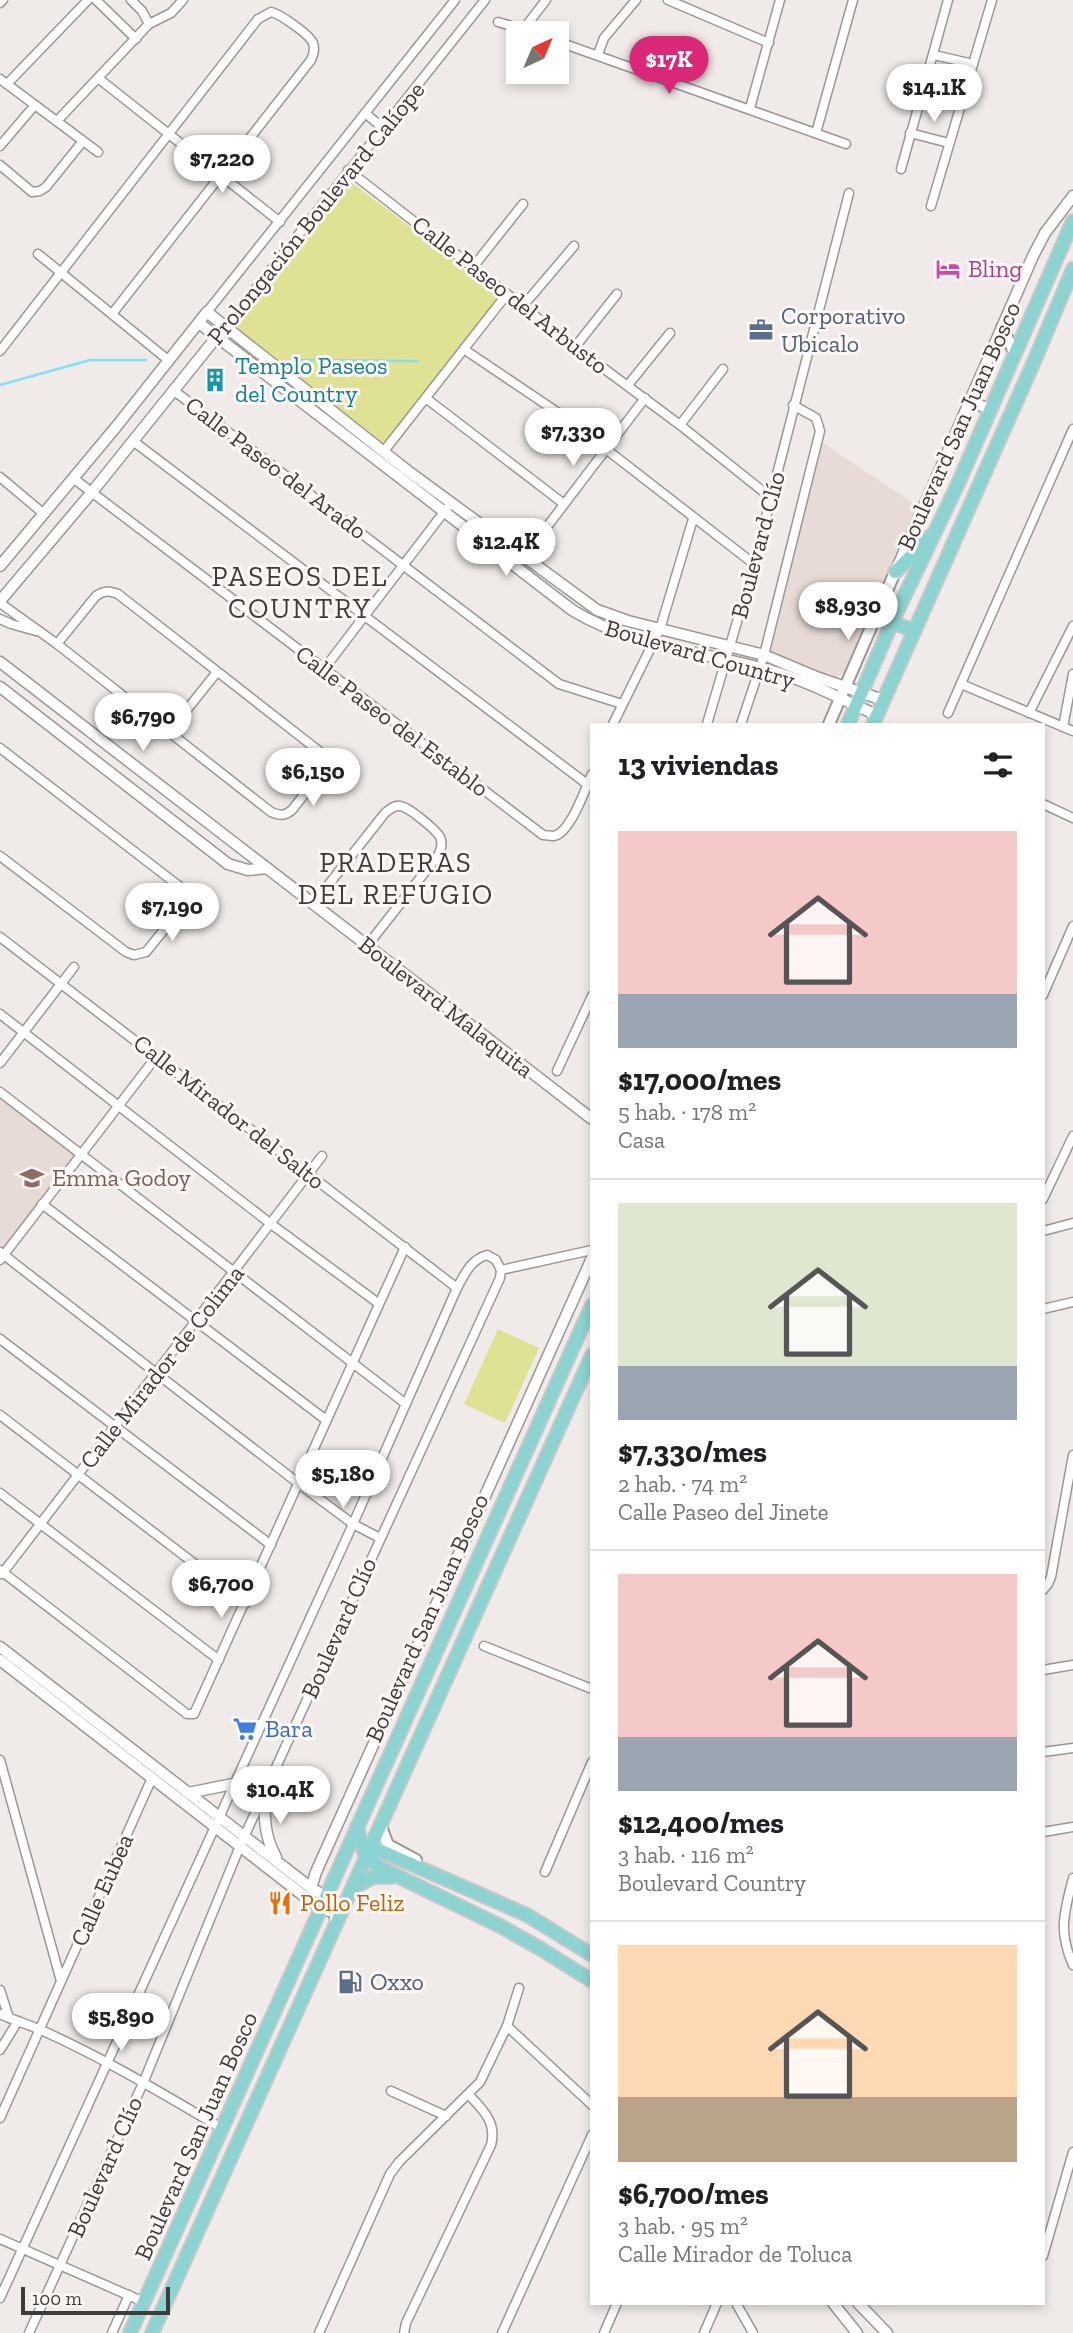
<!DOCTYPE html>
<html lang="es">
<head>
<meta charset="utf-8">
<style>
	body { margin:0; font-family:"Zilla Slab",serif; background:#f2f2f2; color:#202124; height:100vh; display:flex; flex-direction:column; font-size:26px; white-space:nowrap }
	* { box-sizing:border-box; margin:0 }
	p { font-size:23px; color:#757577 }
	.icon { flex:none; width:38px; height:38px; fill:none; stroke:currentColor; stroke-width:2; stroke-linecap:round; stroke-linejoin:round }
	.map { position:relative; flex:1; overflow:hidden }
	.details { position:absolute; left:590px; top:723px; width:455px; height:1582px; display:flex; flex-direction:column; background:#fff; border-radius:0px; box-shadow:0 4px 10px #0003 }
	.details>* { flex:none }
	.needle { width:46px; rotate:44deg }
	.tools { position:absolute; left:506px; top:21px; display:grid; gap:14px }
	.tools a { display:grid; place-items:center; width:63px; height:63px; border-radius:0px; background:#fff; box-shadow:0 4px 10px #0003; font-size:35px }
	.scale { position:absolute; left:21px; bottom:18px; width:149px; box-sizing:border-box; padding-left:7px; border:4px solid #3e3c3b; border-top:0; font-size:19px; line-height:24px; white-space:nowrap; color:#3e3c3b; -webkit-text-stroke:5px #fdf8f6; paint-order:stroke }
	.price { position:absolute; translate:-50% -60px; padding:0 16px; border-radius:24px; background:#fff; color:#222; font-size:23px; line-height:46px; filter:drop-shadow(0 2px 4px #0008) }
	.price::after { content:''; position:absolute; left:50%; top:42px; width:21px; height:16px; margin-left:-10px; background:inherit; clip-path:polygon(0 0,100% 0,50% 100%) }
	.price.current { background:#db2777; color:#fff }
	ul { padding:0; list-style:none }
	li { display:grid; align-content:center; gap:14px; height:371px; padding:0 28px }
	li+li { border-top:2px solid #e0e0e0 }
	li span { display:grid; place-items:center; height:217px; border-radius:0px; color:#555 }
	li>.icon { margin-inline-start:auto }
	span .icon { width:126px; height:126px; fill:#fffc; stroke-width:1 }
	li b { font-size:30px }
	h2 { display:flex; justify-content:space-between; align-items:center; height:84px; padding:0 28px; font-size:30px }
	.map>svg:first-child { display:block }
	.built { fill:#e8dbd6 }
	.green { fill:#dfe193 }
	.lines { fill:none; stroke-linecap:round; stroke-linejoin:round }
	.stream { stroke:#7be1fc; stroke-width:2.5 }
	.minor-casing { stroke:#9b9795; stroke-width:11 }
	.tertiary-casing { stroke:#9b9795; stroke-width:13 }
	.secondary-casing { stroke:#9b9795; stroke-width:14 }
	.primary-casing { stroke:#c9c8c8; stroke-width:16 }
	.minor { stroke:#fff; stroke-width:8 }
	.tertiary { stroke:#fff; stroke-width:10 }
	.secondary { stroke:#fff; stroke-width:10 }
	.primary { stroke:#8bd4d1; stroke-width:12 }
	.labels { text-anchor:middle; stroke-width:6; stroke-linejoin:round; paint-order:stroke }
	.street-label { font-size:24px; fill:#3e3c3b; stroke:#fdf8f6 }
	.hotel-label { font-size:24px; fill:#b23c85; stroke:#fdf8f6; text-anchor:start }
	.service-label { font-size:24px; fill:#4e5e75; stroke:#fdf8f6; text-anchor:start }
	.culture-label { font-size:24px; fill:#0d838f; stroke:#fdf8f6; text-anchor:start }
	.education-label { font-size:24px; fill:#785e54; stroke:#fdf8f6; text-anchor:start }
	.shop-label { font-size:24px; fill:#366cbe; stroke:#fdf8f6; text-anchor:start }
	.food-label { font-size:24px; fill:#c56008; stroke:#fdf8f6; text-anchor:start }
	.quarter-label { font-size:28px; letter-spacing:2px; fill:#3e3c3b; stroke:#fdf8f6 }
</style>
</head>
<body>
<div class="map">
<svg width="1073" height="2333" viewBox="0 0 1073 2333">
	<rect width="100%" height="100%" fill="#f0ebe8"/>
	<g class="built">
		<path d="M819,440l100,67 -71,164 -14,8 -71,-24z"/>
		<path d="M0,1094l80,63 -74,97 -6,-5z"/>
	</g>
	<g class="green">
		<path d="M347,179l153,116 -117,152 -153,-121z"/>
		<path d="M498,1329l41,19 -34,75 -41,-19z"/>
	</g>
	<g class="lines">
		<g class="stream">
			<path d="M294,360l124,1"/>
			<path d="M0,385l90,-25h56"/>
		</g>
		<g class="minor-casing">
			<g id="minor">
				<path d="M96,0l40,39"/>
				<path d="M131,0l11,11 7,13"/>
				<path d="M668,0l101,43"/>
				<path d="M0,3l3,-3"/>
				<path d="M498,22l36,11"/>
				<path d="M523,30l23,-30"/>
				<path d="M556,41l290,103"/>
				<path d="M598,54l6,-16 32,-38"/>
				<path d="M934,55l39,9"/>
				<path d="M98,78l182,144"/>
				<path d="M0,79l98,73"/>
				<path d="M7,84l81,-84"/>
				<path d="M750,108l30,-108"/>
				<path d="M365,113l18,15"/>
				<path d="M57,121l92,-97 22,-11 12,-13"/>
				<path d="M816,133l37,-133"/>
				<path d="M910,133l39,10"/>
				<path d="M0,146l35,-41"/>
				<path d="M0,165l32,27 8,-1 6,-4 37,-46"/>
				<path d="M901,169l47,-169"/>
				<path d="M348,170l227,177 105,78 90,72"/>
				<path d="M931,206l61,-206"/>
				<path d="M38,254l130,106"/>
				<path d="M473,267l50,-63"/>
				<path d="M523,306l51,-60"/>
				<path d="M207,312l248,-312"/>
				<path d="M225,327l260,-327"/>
				<path d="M575,347l42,-53"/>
				<path d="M465,350l101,68 188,146"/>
				<path d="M0,351l258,-332 13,-7c9,2 38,22 42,31 2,6 1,11 -2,17l-199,254"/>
				<path d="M628,385l42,-52"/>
				<path d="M173,390l386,294 63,20"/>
				<path d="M427,399l137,105"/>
				<path d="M680,425l43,-56"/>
				<path d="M133,441l454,343"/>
				<path d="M384,451l123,-157"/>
				<path d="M0,477l44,37"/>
				<path d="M73,478l470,357c1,0 10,1 11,1 17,-4 31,-47 38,-62"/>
				<path d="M524,557l121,-159"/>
				<path d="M0,603l57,41 214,168c9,4 14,4 21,-2l33,-42 -1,-9 -5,-8 -201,-157c-9,-3 -14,-4 -22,2l-39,48"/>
				<path d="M0,619l11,5 25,7"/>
				<path d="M324,669l123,-161"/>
				<path d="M961,684l112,47"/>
				<path d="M948,713l125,-284"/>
				<path d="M1029,713l44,-87"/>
				<path d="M613,724l47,-95 33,-110"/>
				<path d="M707,724l47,-160 95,-371"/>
				<path d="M741,724l23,-69 56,-224 -4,-13 -23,-13"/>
				<path d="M1063,727l10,-53"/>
				<path d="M169,732l48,-60"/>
				<path d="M0,748l179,138 6,13 -1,6 -38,47 -12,3 -8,-3 -126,-96"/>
				<path d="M1043,804l30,14"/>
				<path d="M314,903l71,-90c5,-4 9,-8 15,-7 9,1 36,24 40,31 3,6 1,11 -1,17l-72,92"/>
				<path d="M0,937l457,351"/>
				<path d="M1043,995l30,-69"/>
				<path d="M0,1014l271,210 107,79"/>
				<path d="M0,1063l74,-96"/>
				<path d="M557,1071l35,-75"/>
				<path d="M0,1092l406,312"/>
				<path d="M1043,1199l30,-63"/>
				<path d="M42,1204l284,216"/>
				<path d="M1043,1231l30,-8"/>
				<path d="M0,1252l298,231 55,41 27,14"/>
				<path d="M0,1260l156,-203"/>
				<path d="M501,1270l91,-20"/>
				<path d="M1043,1309l30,-7"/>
				<path d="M0,1339l271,206"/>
				<path d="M0,1415l246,188"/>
				<path d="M0,1493l219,167"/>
				<path d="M0,1570l187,144h7l211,-467"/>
				<path d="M2,1574l320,-418"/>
				<path d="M1043,1590l5,-6 3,-7 22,-122"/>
				<path d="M484,1646l108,43"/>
				<path d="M1043,1670l30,-5"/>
				<path d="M1043,1752l30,-4"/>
				<path d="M0,1760l61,221"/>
				<path d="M1043,1832l30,-5"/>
				<path d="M545,1872l47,-110"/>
				<path d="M1073,1878c-9,35 -15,53 0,87"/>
				<path d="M0,1990l9,28"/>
				<path d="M0,2014c13,6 27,10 41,16 63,28 122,64 182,99"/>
				<path d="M507,2026l85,79"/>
				<path d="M0,2050l18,-29"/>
				<path d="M391,2091l55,25"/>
				<path d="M0,2118l152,-340"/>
				<path d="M0,2239l144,63"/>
				<path d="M1043,2256l30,-104"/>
				<path d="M0,2298l353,-774 104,-236c8,-14 13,-28 30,-33l9,5 5,10"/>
				<path d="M736,2303l17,30"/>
				<path d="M29,2333l115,-252 96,-235 260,-568 1,-8"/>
				<path d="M112,2333l17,-38"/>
				<path d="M319,2333l71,-159 9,-12 81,-80 27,-56 12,-38"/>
				<path d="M404,2333l2,-10 85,-178c6,-23 -8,-35 -22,-50"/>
				<path d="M502,2333l90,-198"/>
				<path d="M604,2333l13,-30"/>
				<path d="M704,2333l13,-30"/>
			</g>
		</g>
		<g class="tertiary-casing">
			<g id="tertiary">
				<path d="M199,323l373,287c60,37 133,42 200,61 36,10 71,29 105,44"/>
				<path d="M970,401l21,9"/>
				<path d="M0,566l116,-139 91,-115 201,159 189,139 31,11 136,34 55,23 64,22"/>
				<path d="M897,568l136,-312 12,-23 28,-37"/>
				<path d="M0,601l92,-109 127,-158"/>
				<path d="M0,662l592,457"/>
				<path d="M0,687l228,177 20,6 19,-2"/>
				<path d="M0,1647l311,241c15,8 26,14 24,32"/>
				<path d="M0,1660l313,243 16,8 11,-4"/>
				<path d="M188,1793l45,-9"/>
				<path d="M265,1793c-1,23 -1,43 11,64"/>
				<path d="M311,1888l5,-16 276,-614"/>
				<path d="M833,2303l24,30"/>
				<path d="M858,2303l29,30"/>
			</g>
		</g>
		<g class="secondary-casing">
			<g id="secondary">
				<path d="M1002,327l13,27"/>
				<path d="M829,724l66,-152"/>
				<path d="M380,1824l8,21 28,15"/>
			</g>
		</g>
		<g class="primary-casing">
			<g id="primary">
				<path d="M895,572l36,-36"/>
				<path d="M876,615l38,16"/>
				<path d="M848,724l45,-104 64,-134 116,-265"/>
				<path d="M873,724l160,-360 40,-95"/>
				<path d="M357,1827l7,25 15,15 121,59 41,23 51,32"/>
				<path d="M363,1846h7l157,69 65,40"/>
				<path d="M353,1888l20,-11h18"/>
				<path d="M130,2333l462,-1028"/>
				<path d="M152,2333l440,-978"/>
			</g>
		</g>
		<use href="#minor" class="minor"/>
		<use href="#tertiary" class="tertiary"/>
		<use href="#secondary" class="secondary"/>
		<use href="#primary" class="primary"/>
	</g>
	<defs>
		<g id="hotel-bare" transform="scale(1.89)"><path d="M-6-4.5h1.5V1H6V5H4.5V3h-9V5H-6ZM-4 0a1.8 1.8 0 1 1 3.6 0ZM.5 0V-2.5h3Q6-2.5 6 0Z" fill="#d1479c" stroke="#fdf8f6" stroke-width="2.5" paint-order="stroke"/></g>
		<g id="office-bare" transform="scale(1.89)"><path d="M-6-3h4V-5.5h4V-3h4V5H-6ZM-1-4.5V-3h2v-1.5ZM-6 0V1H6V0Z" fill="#5c6f8a" stroke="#fdf8f6" stroke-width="2.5" paint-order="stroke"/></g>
		<g id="building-bare" transform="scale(1.89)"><path d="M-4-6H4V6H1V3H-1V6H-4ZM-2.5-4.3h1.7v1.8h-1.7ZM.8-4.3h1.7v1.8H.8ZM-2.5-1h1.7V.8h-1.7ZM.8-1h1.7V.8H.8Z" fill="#0f9aa8" stroke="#fdf8f6" stroke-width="2.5" paint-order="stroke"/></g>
		<g id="school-bare" transform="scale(1.89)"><path d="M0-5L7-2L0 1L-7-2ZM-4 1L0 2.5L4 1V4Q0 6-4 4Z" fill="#8d6e63" stroke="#fdf8f6" stroke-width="2.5" paint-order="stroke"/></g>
		<g id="supermarket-bare" transform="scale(1.89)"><path d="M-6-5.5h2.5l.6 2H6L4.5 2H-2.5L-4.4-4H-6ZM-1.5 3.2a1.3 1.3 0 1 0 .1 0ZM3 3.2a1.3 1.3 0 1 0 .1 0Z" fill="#3f7fe0" stroke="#fdf8f6" stroke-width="2.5" paint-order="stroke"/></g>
		<g id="restaurant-bare" transform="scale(1.89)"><path d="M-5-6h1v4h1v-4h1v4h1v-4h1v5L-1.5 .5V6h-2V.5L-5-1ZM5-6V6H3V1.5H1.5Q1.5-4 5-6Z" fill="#e8710a" stroke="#fdf8f6" stroke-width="2.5" paint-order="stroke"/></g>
		<g id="fuel-bare" transform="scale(1.89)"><path d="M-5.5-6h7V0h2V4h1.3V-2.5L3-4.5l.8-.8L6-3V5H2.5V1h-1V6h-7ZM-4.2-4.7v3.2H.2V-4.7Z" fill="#5c6f8a" stroke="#fdf8f6" stroke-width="2.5" paint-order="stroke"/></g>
	</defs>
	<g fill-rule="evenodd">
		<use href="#hotel-bare" x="948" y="269"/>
		<use href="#office-bare" x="761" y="330"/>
		<use href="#building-bare" x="215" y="380"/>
		<use href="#school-bare" x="32" y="1178"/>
		<use href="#supermarket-bare" x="245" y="1729"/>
		<use href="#restaurant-bare" x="280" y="1903"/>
		<use href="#fuel-bare" x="350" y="1982"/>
	</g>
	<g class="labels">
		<g class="street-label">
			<text transform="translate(316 213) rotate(-51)" y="8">Prolongación Boulevard Calíope</text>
			<text transform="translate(510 295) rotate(38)" y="8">Calle Paseo del Arbusto</text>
			<text transform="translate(959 426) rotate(-66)" y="8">Boulevard San Juan Bosco</text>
			<text transform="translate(276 468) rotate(37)" y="8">Calle Paseo del Arado</text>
			<text transform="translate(758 545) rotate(-75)" y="8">Boulevard Clío</text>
			<text transform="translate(700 654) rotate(16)" y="8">Boulevard Country</text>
			<text transform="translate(392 721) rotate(37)" y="8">Calle Paseo del Establo</text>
			<text transform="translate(446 1007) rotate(38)" y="8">Boulevard Malaquita</text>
			<text transform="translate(229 1112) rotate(38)" y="8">Calle Mirador del Salto</text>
			<text transform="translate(162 1367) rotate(-52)" y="8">Calle Mirador de Colima</text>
			<text transform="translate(427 1618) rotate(-66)" y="8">Boulevard San Juan Bosco</text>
			<text transform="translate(339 1628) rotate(-66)" y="8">Boulevard Clío</text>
			<text transform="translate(102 1890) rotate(-66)" y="8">Calle Eubea</text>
			<text transform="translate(196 2136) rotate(-66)" y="8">Boulevard San Juan Bosco</text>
			<text transform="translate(105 2167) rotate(-66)" y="8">Boulevard Clío</text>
		</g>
		<g class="hotel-label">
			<text x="968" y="277">Bling</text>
		</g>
		<g class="service-label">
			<text x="781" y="324">Corporativo<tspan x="781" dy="28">Ubicalo</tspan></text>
			<text x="370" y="1990">Oxxo</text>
		</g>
		<g class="culture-label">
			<text x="235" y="374">Templo Paseos<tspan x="235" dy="28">del Country</tspan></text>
		</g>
		<g class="education-label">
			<text x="52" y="1186">Emma Godoy</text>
		</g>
		<g class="shop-label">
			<text x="265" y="1737">Bara</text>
		</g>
		<g class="food-label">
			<text x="300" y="1911">Pollo Feliz</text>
		</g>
		<g class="quarter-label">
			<text x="300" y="586">PASEOS DEL<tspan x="300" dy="32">COUNTRY</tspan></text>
			<text x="396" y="872">PRADERAS<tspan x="396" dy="32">DEL REFUGIO</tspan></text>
		</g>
	</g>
</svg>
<div class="tools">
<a><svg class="needle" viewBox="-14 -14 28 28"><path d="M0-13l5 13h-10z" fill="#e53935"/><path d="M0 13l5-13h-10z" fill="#757577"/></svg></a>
</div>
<div class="scale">100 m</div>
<b class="price current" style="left:669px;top:96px">$17K</b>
<b class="price" style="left:934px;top:124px">$14.1K</b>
<b class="price" style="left:222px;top:195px">$7,220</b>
<b class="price" style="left:573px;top:468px">$7,330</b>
<b class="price" style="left:506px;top:578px">$12.4K</b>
<b class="price" style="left:848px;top:642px">$8,930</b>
<b class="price" style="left:143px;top:753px">$6,790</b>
<b class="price" style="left:313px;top:808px">$6,150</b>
<b class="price" style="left:172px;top:943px">$7,190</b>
<b class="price" style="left:343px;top:1510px">$5,180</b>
<b class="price" style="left:221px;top:1620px">$6,700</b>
<b class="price" style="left:280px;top:1826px">$10.4K</b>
<b class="price" style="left:121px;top:2053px">$5,890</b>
<section class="details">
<h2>13 viviendas<svg class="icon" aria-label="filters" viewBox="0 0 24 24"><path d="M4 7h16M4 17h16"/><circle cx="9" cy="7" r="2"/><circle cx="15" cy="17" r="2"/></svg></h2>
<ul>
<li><span style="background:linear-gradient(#f6c9c9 75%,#9aa5b1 0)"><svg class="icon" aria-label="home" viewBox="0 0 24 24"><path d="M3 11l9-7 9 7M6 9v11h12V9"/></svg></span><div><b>$17,000/mes</b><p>5 hab. · 178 m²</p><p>Casa</p></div></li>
<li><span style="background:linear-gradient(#dfe7d0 75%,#9aa5b1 0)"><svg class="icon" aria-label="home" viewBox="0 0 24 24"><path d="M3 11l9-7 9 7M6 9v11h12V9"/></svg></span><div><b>$7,330/mes</b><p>2 hab. · 74 m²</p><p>Calle Paseo del Jinete</p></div></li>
<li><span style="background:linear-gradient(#f6c9c9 75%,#9aa5b1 0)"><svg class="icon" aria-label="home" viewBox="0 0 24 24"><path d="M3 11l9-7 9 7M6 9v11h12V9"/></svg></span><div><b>$12,400/mes</b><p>3 hab. · 116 m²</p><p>Boulevard Country</p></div></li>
<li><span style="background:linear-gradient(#ffd9b3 70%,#b9a48a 0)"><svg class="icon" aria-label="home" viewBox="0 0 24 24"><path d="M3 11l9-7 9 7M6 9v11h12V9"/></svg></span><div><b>$6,700/mes</b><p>3 hab. · 95 m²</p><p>Calle Mirador de Toluca</p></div></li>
</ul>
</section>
</div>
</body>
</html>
